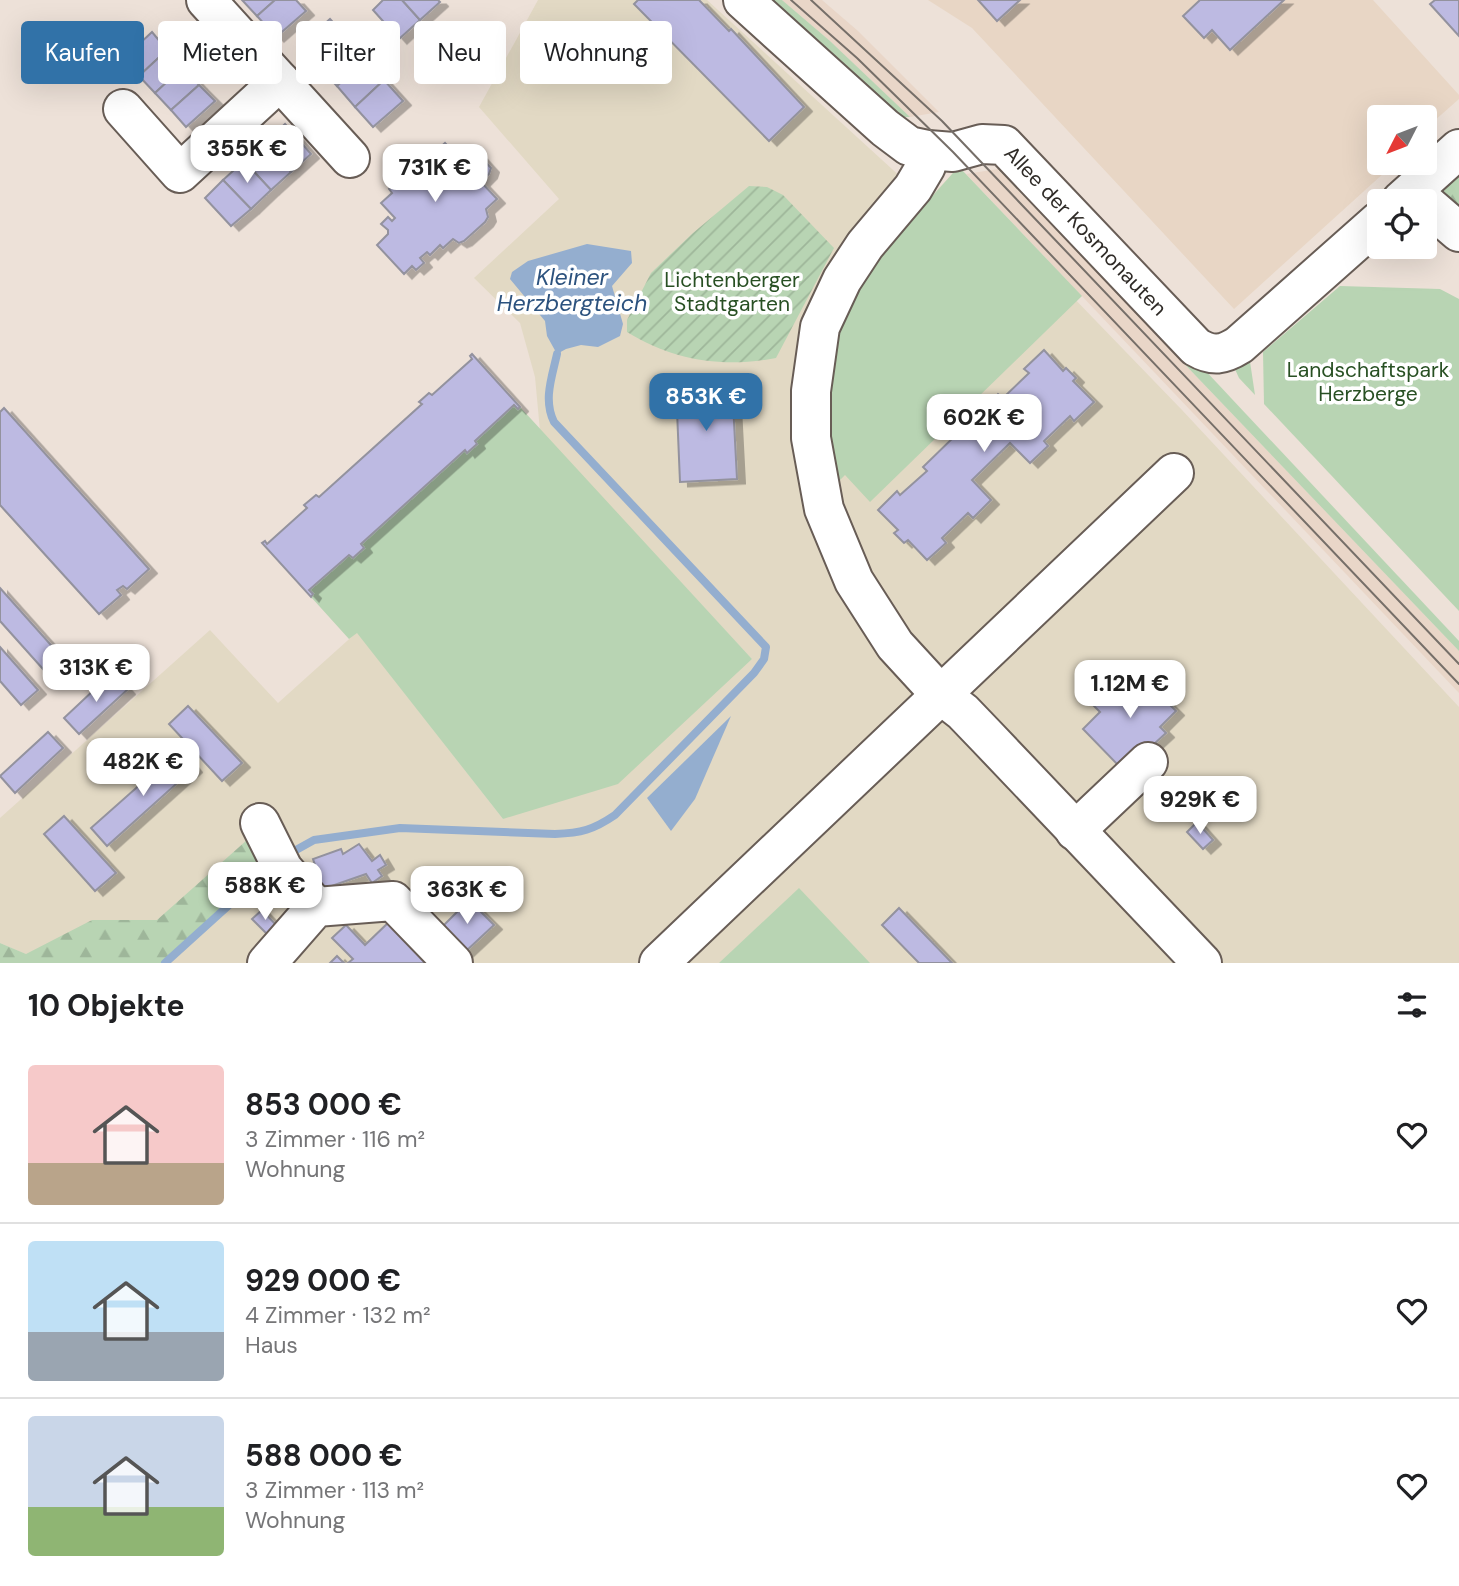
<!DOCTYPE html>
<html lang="de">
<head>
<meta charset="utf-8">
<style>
	body { margin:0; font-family:"DM Sans",sans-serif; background:#f2f2f2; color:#202124; height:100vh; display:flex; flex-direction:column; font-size:26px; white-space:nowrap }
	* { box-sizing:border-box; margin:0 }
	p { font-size:23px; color:#757577 }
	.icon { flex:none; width:38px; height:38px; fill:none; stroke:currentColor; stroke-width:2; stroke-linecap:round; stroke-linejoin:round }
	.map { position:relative; height:963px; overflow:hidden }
	.details { display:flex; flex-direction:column; background:#fff; flex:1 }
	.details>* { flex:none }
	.top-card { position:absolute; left:21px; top:21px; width:700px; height:63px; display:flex; gap:14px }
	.needle { width:46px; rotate:228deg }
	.tools { position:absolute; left:1367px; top:105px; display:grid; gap:14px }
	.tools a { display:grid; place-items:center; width:70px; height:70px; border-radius:7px; background:#fff; box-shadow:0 7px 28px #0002; font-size:35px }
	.price { position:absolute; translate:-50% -60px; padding:0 16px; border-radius:14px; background:#fff; color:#222; font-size:23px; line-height:46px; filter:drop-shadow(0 2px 4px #0008) }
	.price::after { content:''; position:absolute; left:50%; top:42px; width:21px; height:16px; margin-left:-10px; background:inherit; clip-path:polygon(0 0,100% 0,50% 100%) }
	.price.selected { background:#3172a8; color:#fff }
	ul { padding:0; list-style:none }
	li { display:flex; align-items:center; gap:21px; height:175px; padding:0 28px }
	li+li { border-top:2px solid #e0e0e0 }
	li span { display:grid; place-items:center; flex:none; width:196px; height:140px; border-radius:7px; color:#555 }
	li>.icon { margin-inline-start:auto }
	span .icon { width:84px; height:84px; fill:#fffc; stroke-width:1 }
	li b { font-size:30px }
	h2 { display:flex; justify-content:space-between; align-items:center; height:84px; padding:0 28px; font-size:30px }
	.tag { padding:0 24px; border-radius:7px; background:#fff; box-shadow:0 7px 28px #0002; font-size:24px; line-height:63px }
	.tag.selected { background:#3172a8; color:#fff }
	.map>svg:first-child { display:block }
	.built { fill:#e9d6c8 }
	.education { fill:#e8d6c5 }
	.medical { fill:#e2d9c4 }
	.green { fill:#b8d4b3 }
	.forest { fill:url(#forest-firs) }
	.garden { fill:url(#garden-furrows) }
	.water { fill:#94aecf }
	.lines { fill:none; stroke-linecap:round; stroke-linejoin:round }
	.stream { stroke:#94aecf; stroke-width:8 }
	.building { fill:#bdbae2; stroke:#93929e; stroke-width:2; filter:url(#shadow) }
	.minor-casing { stroke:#685d56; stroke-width:42 }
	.minor { stroke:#fff; stroke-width:38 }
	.tram { stroke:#766f69; stroke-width:2 }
	.labels { text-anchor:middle; stroke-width:7; stroke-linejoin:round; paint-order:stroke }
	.street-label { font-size:21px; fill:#2f2b27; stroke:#fff }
	.park-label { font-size:21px; fill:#285023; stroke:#fff }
	.water-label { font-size:23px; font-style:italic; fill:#2c527e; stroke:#fff }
</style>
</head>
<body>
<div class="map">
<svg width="1459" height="963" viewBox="0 0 1459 963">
	<defs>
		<pattern id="forest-firs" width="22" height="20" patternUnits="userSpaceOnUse" patternTransform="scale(1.75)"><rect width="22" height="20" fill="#b8d4b3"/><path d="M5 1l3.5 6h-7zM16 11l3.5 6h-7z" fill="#9eb69a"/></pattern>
		<pattern id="garden-furrows" width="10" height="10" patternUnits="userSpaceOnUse" patternTransform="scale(1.75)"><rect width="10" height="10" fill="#b8d4b3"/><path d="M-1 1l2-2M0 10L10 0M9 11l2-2" fill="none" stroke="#9eb69a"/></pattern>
		<filter id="shadow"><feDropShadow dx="8" dy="4.5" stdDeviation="0" flood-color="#0004"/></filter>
	</defs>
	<rect width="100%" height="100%" fill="#ede1d8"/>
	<g class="built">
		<path d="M782,0h40l36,31 81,81 -29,5 -80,-76z"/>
		<path d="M998,169l461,482v42l-493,-519z"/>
	</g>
	<path class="education" d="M928,0h445l86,95v4l-34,30 -1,-12h-45v46h16l-161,146 -262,-281z"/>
	<path class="medical" d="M538,0h169l220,201 26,-28 229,237 277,297v256h-1413l-46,-20v-125l210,-188 68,73 79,-71 146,187 249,-160 -212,-228 -5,-54 -15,-54 -46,-45 85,-79 -80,-92z"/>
	<g class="green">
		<path d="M762,0h20l48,41 80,76h-20z"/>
		<path d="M999,168l203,199 257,274v10l-461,-482z"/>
		<path d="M962,170l120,126 -212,206 -25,-27 -5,5 -6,-14 -4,-21 -2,-82 22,-64 61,-85 17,-13 25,-28z"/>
		<path d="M1340,286l100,3 19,10v312l-195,-207 -1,-52z"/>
		<path d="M1249,355l6,40 -16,-17 -5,-11z"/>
		<path d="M514,405l4,4 2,-2 232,252 -134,125 -115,35 -146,-186 -8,6 -38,-42 2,-3 -4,-4 40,-35 4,3 11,-10 -3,-4 104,-94 3,3 9,-9 -2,-3z"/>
		<path d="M799,888l71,75h-151z"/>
	</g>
	<g class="forest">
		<path d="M1459,174v42l-23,-21z"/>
		<path d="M265,824l16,34 -116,105h-165v-20l26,11 66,-34h65z"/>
	</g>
	<path class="garden" d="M749,186l18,1 16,8 51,53 -58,110c-53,10 -102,3 -149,-26v-12l24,-47 42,-40z"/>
	<g class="water">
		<path d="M587,244l44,7 1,12 -20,23 11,38 -3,12 -22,11 -17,-2 -15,4 -9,5 -10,-18 -2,-15 -35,-42 2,-7 16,-11z"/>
		<path d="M731,716l-36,83 -24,32 -24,-33z"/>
	</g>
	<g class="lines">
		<g class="stream">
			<path d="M287,855l27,-15 86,-12 155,6c26,-1 38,-4 60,-19l139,-142 10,-14 2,-12 -212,-225c-11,-22 -2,-45 3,-68"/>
			<path d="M165,963l106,-96"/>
		</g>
	</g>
	<g class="building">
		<path d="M242,0h33l-18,16z"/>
		<path d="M275,0h21l10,11 -30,26 -19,-21z"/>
		<path d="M383,0h19l18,20 -21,19 -26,-29z"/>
		<path d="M402,0h36l2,2 -20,18z"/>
		<path d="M638,0h61l30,31 2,-2 73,78 -35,34 -135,-137z"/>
		<path d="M978,0h42l-23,21z"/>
		<path d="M1200,0h84l-54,50 -18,-20 -8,8 -21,-22z"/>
		<path d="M1435,0h24v36l-29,-32z"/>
		<path d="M330,19l18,20 -30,27 -18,-20z"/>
		<path d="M152,32l15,18 -28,26 -16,-17z"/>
		<path d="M348,39l18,21 -29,26 -19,-20z"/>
		<path d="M167,50l16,17 -28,26 -16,-17z"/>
		<path d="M366,60l18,20 -29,27 -18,-21z"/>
		<path d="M183,67l16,18 -28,25 -16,-17z"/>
		<path d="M384,80l19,21 -30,26 -18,-20z"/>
		<path d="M199,85l16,16 -29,26 -15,-17z"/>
		<path d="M285,124l26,30 -20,18 -26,-29z"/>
		<path d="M265,143l26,29 -20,18 -27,-29z"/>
		<path d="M445,143l13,14 9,-9 5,-1 19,21 -2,6 -8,8 16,17 -11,10 2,8 -3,5 -21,19 -5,2 -6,-4 -10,9 -3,-3 -10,10 -3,-3 -7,6 4,5 -8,7 -4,-4 -8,8 -27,-29 11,-11v-4l-7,-6 7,-7 4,4 3,-3 -14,-15 11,-10 -3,-4 10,-9 -4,-6 3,-6 7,-3 4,-7 7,-3 7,-9 10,8z"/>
		<path d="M244,161l27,29 -20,19 -28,-29z"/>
		<path d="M223,180l28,29 -20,17 -26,-28z"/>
		<path d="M1044,350l19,21 3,-3 10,10 -3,3 21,21 -20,19 -4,-5 -26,25 4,5 -18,17 -20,-20 -38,37 19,20 -18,18 -5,-5 -26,25 4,5 -19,17 -19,-20 -4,3 -10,-10 4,-3 -20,-20 19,-19 3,4 27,-24 -4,-4 75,-73 5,4 26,-25 -5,-4z"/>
		<path d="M472,354l48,53 -2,2 -4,-4 -39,36 2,3 -10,9 -2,-3 -104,94 3,4 -11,10 -4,-3 -40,35 4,4 -2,3 -49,-54 3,-2 2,3 40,-36 -3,-3 12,-10 3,2 103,-93 -3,-2 10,-9 3,2 40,-36 -2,-3z"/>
		<path d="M732,384l5,95 -57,3 -4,-95z"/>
		<path d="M4,408l145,161 -22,20 -4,-3 -6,4 4,5 -22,19 -99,-109v-93z"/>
		<path d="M0,588l67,75 -16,15 -51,-57z"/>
		<path d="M0,647l38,43 -17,15 -21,-24z"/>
		<path d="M112,673l15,17 -48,44 -15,-16z"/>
		<path d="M1140,674l13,14 3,-4 10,10 -3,4 13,13 -16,16 6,6 -25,23 -22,10 -36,-37 17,-17 -6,-6 25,-24 6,7z"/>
		<path d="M188,706l54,57 -20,18 -53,-57z"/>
		<path d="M48,732l15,16 -48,45 -15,-17z"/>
		<path d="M179,750l15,18 -87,78 -16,-18z"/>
		<path d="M64,816l52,57 -21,18 -51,-57z"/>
		<path d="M1197,822l16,18 -10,9 -16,-17z"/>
		<path d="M359,844l13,17 8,-6 6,10 -8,5 4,6 -10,7 -6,-9 -43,15 -10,-30 28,-10 2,5z"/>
		<path d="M469,900l25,25 -29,27 -24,-24z"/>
		<path d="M899,908l53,55h-33l-37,-38z"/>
		<path d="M262,910l15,16 -9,9 -16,-16z"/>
		<path d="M390,921l41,42h-83l5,-4 -21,-21 14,-13 19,20z"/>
		<path d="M337,956l7,7h-14z"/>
	</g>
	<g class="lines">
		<g class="minor-casing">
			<g id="minor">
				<path d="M206,0l144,158"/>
				<path id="s1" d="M743,0l142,128 24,18 19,4 25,2 29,-8 22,1 192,202c17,10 27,8 43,-2l140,-124"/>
				<path d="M123,109l57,64 100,-92"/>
				<path d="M928,150l-2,16 -13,22 -48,57 -23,35 -22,47 -9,64v47l13,71 30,72 41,64 45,49 23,18 24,25 215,226"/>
				<path d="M1401,201l58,-52"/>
				<path d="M1424,202l35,30"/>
				<path d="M260,823l23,46 33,38"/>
				<path d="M1075,831l73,-69"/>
				<path d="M267,963l49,-56 77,-6 60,62"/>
				<path d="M659,963l515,-490"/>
			</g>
		</g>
		<use href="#minor" class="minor"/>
		<g class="tram">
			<path d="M791,0l66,58 96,94 506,532"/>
			<path d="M811,0l131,121 517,543"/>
		</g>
	</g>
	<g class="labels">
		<g class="street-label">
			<text dy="7" stroke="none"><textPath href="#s1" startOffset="436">Allee der Kosmonauten</textPath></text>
		</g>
		<g class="park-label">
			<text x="732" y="287">Lichtenberger<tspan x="732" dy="24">Stadtgarten</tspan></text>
			<text x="1368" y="377">Landschaftspark<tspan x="1368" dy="24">Herzberge</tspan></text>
		</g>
		<g class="water-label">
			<text x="572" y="285">Kleiner<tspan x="572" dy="26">Herzbergteich</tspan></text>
		</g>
	</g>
</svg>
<div class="tools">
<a><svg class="needle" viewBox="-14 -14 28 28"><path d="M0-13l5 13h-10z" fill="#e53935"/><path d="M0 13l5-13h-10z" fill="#757577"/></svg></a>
<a><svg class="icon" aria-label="locate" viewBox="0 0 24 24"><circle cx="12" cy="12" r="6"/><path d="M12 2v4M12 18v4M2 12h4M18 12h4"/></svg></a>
</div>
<b class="price" style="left:247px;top:185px">355K €</b>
<b class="price" style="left:435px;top:204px">731K €</b>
<b class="price selected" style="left:706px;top:433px">853K €</b>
<b class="price" style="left:984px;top:454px">602K €</b>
<b class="price" style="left:96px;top:704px">313K €</b>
<b class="price" style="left:1130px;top:720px">1.12M €</b>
<b class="price" style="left:143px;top:798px">482K €</b>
<b class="price" style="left:1200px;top:836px">929K €</b>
<b class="price" style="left:265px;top:922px">588K €</b>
<b class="price" style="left:467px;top:926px">363K €</b>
<div class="top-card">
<a class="tag selected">Kaufen</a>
<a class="tag">Mieten</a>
<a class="tag">Filter</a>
<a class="tag">Neu</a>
<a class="tag">Wohnung</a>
</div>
</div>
<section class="details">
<h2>10 Objekte<svg class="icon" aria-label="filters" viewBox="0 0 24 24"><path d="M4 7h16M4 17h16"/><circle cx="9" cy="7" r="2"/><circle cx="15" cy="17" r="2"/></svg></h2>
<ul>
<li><span style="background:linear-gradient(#f6c9c9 70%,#b9a48a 0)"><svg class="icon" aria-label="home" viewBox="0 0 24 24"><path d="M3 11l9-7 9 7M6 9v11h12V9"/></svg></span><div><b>853 000 €</b><p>3 Zimmer · 116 m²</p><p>Wohnung</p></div><svg class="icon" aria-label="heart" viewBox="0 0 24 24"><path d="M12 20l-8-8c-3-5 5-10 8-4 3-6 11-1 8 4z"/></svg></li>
<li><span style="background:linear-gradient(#bfe0f5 65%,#9aa5b1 0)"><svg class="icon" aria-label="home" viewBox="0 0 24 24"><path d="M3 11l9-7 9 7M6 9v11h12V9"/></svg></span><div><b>929 000 €</b><p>4 Zimmer · 132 m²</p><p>Haus</p></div><svg class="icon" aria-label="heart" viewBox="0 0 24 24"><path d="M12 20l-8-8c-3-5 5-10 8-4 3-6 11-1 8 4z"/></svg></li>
<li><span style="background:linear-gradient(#c9d6e8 65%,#8fb573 0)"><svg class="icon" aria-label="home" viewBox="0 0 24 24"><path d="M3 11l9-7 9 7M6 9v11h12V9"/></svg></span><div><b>588 000 €</b><p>3 Zimmer · 113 m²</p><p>Wohnung</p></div><svg class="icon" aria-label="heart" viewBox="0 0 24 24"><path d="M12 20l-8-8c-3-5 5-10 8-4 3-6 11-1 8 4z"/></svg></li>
</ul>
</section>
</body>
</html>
